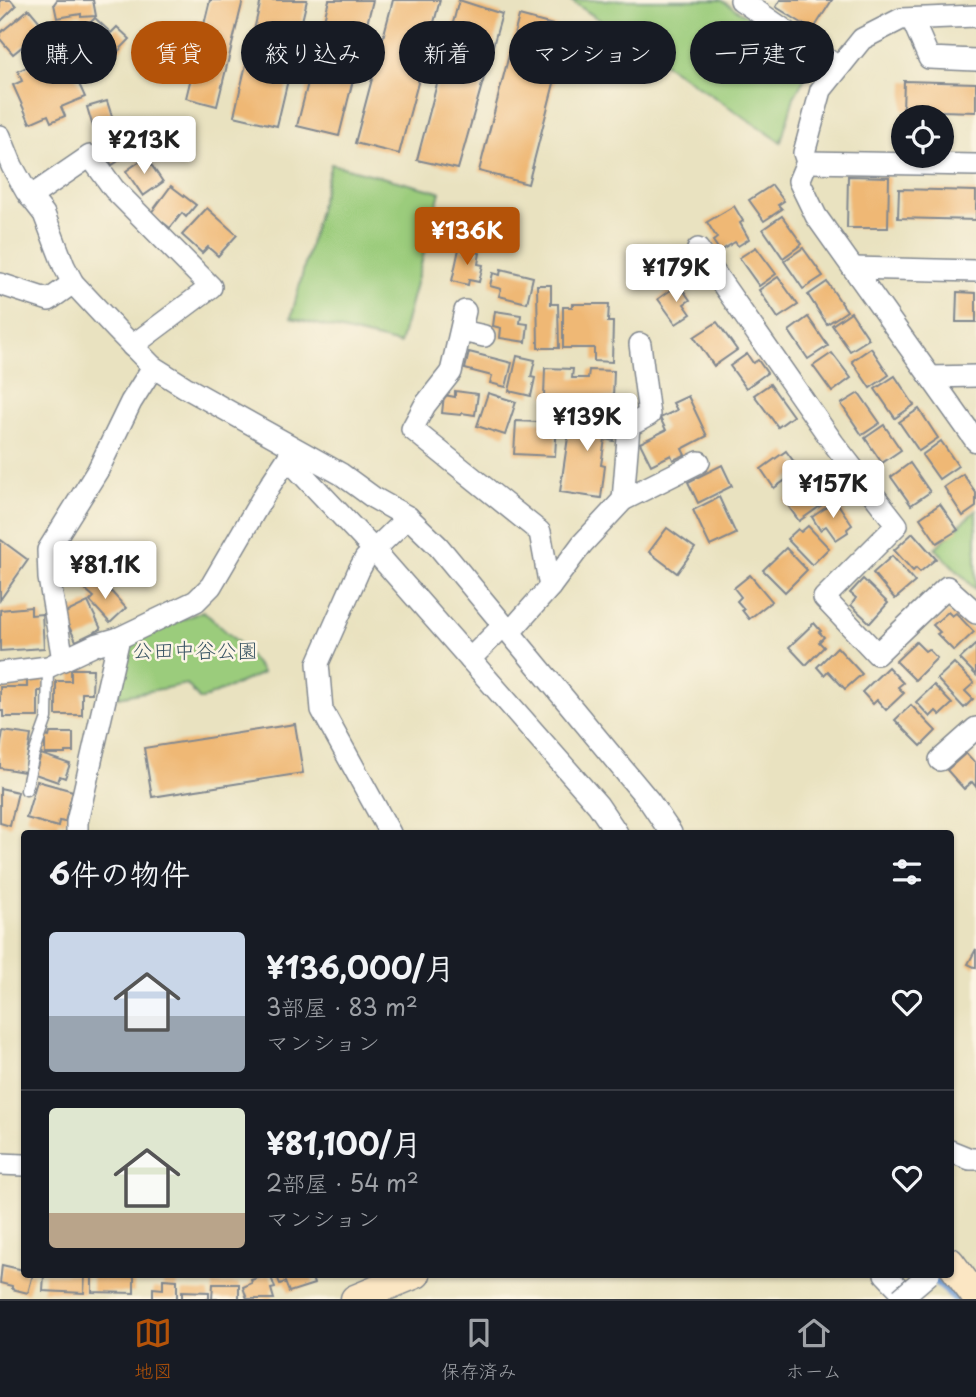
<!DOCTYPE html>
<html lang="ja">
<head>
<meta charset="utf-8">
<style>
	body { margin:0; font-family:"Playpen Sans","Klee One",sans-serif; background:#20242c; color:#f1f3f6; height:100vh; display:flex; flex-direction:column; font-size:26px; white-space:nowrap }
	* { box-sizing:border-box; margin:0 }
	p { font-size:23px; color:#9ea1a6 }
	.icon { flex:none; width:38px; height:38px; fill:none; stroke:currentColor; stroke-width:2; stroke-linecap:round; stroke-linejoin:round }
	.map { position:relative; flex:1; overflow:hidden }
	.drawer { position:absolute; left:21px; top:830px; width:933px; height:448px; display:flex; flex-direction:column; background:#171b24; border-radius:7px; box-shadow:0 2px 5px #0004 }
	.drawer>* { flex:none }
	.guide { position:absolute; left:21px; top:21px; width:934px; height:63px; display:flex; gap:14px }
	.controls { position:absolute; left:891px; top:105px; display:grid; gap:14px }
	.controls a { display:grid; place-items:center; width:63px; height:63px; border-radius:50%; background:#171b24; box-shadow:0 2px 5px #0004; font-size:35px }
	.price { position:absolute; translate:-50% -60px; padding:0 16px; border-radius:7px; background:#fff; color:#222; font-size:23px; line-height:46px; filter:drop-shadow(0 2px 4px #0008) }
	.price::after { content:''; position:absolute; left:50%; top:42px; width:21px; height:16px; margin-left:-10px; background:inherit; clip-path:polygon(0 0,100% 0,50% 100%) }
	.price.current { background:#b45309; color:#fff }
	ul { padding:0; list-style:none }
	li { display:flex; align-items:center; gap:21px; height:175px; padding:0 28px }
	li+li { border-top:2px solid #363941 }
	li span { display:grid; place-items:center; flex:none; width:196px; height:140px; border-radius:7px; color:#555 }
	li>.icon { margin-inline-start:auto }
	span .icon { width:84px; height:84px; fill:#fffc; stroke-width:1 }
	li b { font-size:30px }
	h2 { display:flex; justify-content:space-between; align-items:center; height:84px; padding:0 28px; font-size:30px }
	.pill { padding:0 24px; border-radius:32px; background:#171b24; box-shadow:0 2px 5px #0004; font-size:24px; line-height:63px }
	.pill.current { background:#b45309; color:#fff }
	.tabs { display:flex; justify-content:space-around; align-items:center; height:98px; border-top:2px solid #363941; background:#171b24; font-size:19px; color:#9ea1a6 }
	.tabs a { display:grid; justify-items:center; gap:4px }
	.tabs .current { color:#b45309 }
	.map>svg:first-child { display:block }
	.green { fill:#9bcc7b; stroke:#5b7e6c; stroke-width:2 }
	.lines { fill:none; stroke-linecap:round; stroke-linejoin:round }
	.stream { stroke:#6e9cd6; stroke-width:7 }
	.building { fill:#efb874 }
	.lane-casing { stroke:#82888f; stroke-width:13 }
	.street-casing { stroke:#82888f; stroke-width:24 }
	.secondary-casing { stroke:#82888f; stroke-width:31 }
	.lane { stroke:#fff; stroke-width:10 }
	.street { stroke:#fff; stroke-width:21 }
	.secondary { stroke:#fbe6c3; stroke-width:28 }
	.street-bridge-casing { stroke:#82888f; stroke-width:24; stroke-linecap:butt }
	.street-bridge { stroke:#fff; stroke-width:21 }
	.labels { text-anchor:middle; stroke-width:5; stroke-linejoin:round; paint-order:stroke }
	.park-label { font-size:21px; fill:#3b5665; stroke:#fcf5e5 }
</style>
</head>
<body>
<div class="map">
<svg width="976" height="1299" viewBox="0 0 976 1299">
	<rect width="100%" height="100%" fill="#fcf5e5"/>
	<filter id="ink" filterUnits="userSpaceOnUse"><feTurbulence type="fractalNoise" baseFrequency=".0143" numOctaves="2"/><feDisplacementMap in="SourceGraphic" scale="14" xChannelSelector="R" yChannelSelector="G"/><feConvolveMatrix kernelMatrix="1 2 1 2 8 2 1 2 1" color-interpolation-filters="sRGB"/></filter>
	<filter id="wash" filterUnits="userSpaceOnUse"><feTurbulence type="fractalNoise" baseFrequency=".00686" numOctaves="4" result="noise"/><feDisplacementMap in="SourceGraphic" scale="28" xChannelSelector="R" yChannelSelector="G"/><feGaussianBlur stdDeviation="1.57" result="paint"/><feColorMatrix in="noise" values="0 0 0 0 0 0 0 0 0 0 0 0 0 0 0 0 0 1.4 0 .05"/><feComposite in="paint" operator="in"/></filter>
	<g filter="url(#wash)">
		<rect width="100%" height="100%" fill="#e9e2c0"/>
		<g class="green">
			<path d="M570,0h151l34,21 58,43 -19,33 -13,45z"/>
			<path d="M331,164l109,28 -40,152 -109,-26z"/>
			<path d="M976,510v80l-41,-42z"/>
			<path d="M203,611l38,34 22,28 -63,27 -13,-16 -69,13 12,-56z"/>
		</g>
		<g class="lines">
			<path class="stream" d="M930,1277l26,22"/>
		</g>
		<g id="blocks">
			<g class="building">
				<path d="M0,0h11l5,6 -16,16z"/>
				<path d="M57,0h36l3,16 -15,1v-3l-24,4 -3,-14z"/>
				<path d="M210,0h33l-26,106 -31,-8z"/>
				<path d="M261,0h46l-30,126 -43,-10z"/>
				<path d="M329,0h44l-34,136 -42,-10z"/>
				<path d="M393,0h47l-41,154 -44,-11z"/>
				<path d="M459,0l43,14 -44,155 -41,-9z"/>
				<path d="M780,0h52l-19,30 -37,-23z"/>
				<path d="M29,9l16,19 -32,26 -13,-15v-6z"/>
				<path d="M519,16l49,13 -40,155 -49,-13z"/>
				<path d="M95,18l16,15 6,-6 13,12 -25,26 -28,-29z"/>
				<path d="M64,51l21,46 -24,10 4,9 -14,6 -3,-7 -18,8 -17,-38 9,-4 -4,-10z"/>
				<path d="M904,81l72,2v29l-73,-2z"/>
				<path d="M107,101l6,19 -20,7 -6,-20z"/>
				<path d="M127,127l13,20 -28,18 -13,-21z"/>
				<path d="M146,157l17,25 -20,14 -17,-25z"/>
				<path d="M848,176l41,1 -1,51h-41z"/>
				<path d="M772,185l12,16 -6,4 4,4 -18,12 -15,-21z"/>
				<path d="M171,186l25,19 -10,12 -4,-4 -12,15 -19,-15z"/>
				<path d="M899,189l77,2v29l-78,-2z"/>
				<path d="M734,206l9,15 -3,2 9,16 -11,7 -3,-4 -15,9 -7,-10 4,-3 -10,-16z"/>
				<path d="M207,208l30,27 -19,21 -10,-9 -6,6 -20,-18z"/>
				<path d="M782,216l20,28 -19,14 -20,-29z"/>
				<path d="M756,247l20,27 -17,12 -20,-28z"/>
				<path d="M803,248l20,28 -20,13 -19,-28z"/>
				<path d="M459,249l21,4 -2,11 5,1 -4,17 -10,-2 -1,5 -16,-4z"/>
				<path d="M501,269l32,8 -6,26 -28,-7 2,-7 -11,-3 3,-13 7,2z"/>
				<path d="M778,277l20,28 -20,13 -19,-28z"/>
				<path d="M827,282l20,29 -20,13 -19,-29z"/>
				<path d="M679,284l11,16 -6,4 7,10 -15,10 -18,-25z"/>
				<path d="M537,285h14v19h7l1,44h-21z"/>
				<path d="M957,292l19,1v29h-20z"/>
				<path d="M572,304h37l-1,18h5l-1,40 -18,-1v-13h-31v-41h9z"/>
				<path d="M495,311l26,4 -1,8 8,1 -2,18 -26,-4 1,-10 -8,-2z"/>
				<path d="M851,312l18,27 -19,12 -18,-26z"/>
				<path d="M808,317l20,29 -20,13 -19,-28z"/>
				<path d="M717,322l20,28 -23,16 -20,-29z"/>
				<path d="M871,348l18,27 -19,13 -18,-27z"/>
				<path d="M469,352l43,11 -6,24 -16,-4 2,-7 -27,-7z"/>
				<path d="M832,353l19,25 -19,14 -19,-26z"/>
				<path d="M747,354l6,9 5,-3 9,13 -21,15 -16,-22z"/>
				<path d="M517,356l18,4 -4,17 4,1 -4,18 -22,-5z"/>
				<path d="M545,368l28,1 -1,9h16l1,-8 25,1 -1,27 -69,-2z"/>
				<path d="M895,376l19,29 -19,13 -20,-29z"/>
				<path d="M770,384l23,32 -15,11 -24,-32z"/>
				<path d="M455,391l23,3 -3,21 -13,-2 -1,2 -19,-2 2,-18 11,2z"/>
				<path d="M488,393l28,9 -11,33 -28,-9z"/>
				<path d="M859,393l21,30 -18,12 -21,-31z"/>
				<path d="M688,396l19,40 -25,13 3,6 -12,5 -2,-5 -20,10 -11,-22 26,-13 -6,-12 17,-8 -4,-7z"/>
				<path d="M919,409l19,29 -19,13 -20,-29z"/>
				<path d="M572,410l45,7 -3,24 -9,-2 -4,26 4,1 -4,32 -41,-6z"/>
				<path d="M516,421l41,2 -2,33 -41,-2z"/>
				<path d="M884,425l17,25 -19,13 -17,-25z"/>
				<path d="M941,441l17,25 -19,13 -17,-24z"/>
				<path d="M786,451l14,19 -26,18 -13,-19z"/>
				<path d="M910,463l20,29 -19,13 -20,-28z"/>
				<path d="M722,465l10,21 -34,17 -10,-21z"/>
				<path d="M963,474l13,19v14l-13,9 -19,-29z"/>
				<path d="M811,481l15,21 -27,19 -15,-21z"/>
				<path d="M719,497l17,37 -26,12 -17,-36z"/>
				<path d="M836,501l16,24 -5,4 1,3 -12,8 -10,-14 -6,4 -8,-13z"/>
				<path d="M940,504l18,26 -21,13 -17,-25z"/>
				<path d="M808,526l21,22 -17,17 -25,-26 11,-10 3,3z"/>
				<path d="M667,528l28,20 -18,25 -28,-21z"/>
				<path d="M913,533l23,26 -16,13 -4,-4 -3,3 -19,-21z"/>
				<path d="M1,540l27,20 -28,40v-58z"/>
				<path d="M786,548l21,22 -22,22 -22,-22z"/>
				<path d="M66,551l31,16 -9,18 -32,-16z"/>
				<path d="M892,556l23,26 -20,17 -22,-26z"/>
				<path d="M750,575l22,26 -23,18 -7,-9 2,-1 -7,-8 4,-4 -7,-9z"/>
				<path d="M99,578l27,30 -16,15 -20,-22 4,-4 -8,-7z"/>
				<path d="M863,579l25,24 -18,20 -19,-18 5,-7 -6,-5z"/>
				<path d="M88,602l13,27 -25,12 -13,-27z"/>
				<path d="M31,607v8l11,-1 2,34 -44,3v-41z"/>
				<path d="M948,612l4,4 4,-3 18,19 -20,19 -17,-17 3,-2 -7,-7z"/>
				<path d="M814,623l7,8 -2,1 5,5 -5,5 5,5 -18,18 -17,-18z"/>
				<path d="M916,642l9,9 3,-2 9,9 -22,22 -19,-19z"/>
				<path d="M976,644v31l-16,-16z"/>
				<path d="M837,647l25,27 -17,15 -17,-18 -4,4 -7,-8z"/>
				<path d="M954,663l20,20 -9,8 8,8 -9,9 -27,-29z"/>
				<path d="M888,667l15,16 -5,4 6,6 -18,17 -9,-10 -4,4 -11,-12z"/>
				<path d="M71,669h22l-1,24h-10v22h-26v-34h15z"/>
				<path d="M27,679h17v12h-6v26h-35v-6h-3v-24h27z"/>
				<path d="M934,685l18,19 -12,11 -4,-4 -6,6 -14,-15z"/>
				<path d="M911,705l25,26 -15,15 -26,-26z"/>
				<path d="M295,724l8,49 -151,24 -8,-49z"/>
				<path d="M3,731l28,4 -6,37 -25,-4v-19z"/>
				<path d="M50,733h23v19h-8v2h-20v-18l4,1z"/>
				<path d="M966,753l10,11v23l-4,-5 -8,7 -17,-19z"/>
				<path d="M41,754l29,10 -5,14 -5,-2 -2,6 -23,-8z"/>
				<path d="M37,781l36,10 -8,31 -6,-1 -1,6 -32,-9z"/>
				<path d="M0,788l18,4 -8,34 -10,-3z"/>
				<path d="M976,949v19l-8,-4z"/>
				<path d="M2,1265l22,5v4h9l-5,19 -16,-4v-3l-12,-3z"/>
				<path d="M44,1274h41l-1,19 -41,-2z"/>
				<path d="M270,1274l5,14 -4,1 3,10h-27l-4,-12 9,-4 -1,-3z"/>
				<path d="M276,1274h35l3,10 -25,8 -4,-10 -5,2z"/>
				<path d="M92,1275l42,1v17l-42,-1z"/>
				<path d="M163,1279l14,1v19h-24v-11l10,1z"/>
				<path d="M213,1284h26v15h-27z"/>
				<path d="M182,1291l27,1v7h-27z"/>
			</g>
		</g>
	</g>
	<g filter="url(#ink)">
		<use href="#blocks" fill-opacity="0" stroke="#82888f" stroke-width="2"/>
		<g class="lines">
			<g class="lane-casing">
				<path id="lane" d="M26,790l8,-36 13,-36 1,-51"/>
			</g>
			<g class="street-casing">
				<g id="street">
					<path d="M741,0l97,67"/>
					<path d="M976,16l-75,3 -39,20 -41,51 -17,63 3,9 -8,19 17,35 160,225"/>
					<path d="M912,19l17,39 47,2"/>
					<path d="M0,136l12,30 14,25 18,23 20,52 9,17 43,46 37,38 32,20 156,87 33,24 34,19 30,29 212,256 21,31"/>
					<path d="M807,162l169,3"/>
					<path d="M30,197l60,-41 24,33 97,98 -79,59"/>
					<path d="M698,249l136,195 63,81 -73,73 53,56 70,-67 29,26"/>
					<path d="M853,268l123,3"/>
					<path d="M0,284l49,16 24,-17"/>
					<path d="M465,311l-14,61 -26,33 -13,24 128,103 10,55"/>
					<path d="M462,331l22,5"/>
					<path d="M931,377l45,-1"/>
					<path d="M288,459l86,91 224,255 19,28"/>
					<path d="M623,500l6,-74 20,-11 -9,-71"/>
					<path d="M510,632l40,-45 32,-43 41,-44 76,-38"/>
					<path d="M470,659l34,-34"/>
					<path d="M63,660l-14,-82 -1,-28 50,-80 33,-68 22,-35"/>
					<path d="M0,673l48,-6 47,-22 24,-7 77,-37 15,-15 59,-101 24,-36"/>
					<path d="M940,760l36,-32"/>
					<path d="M77,833v-11l42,-184"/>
					<path d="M390,833l-68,-123 -4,-47 41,-93 6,-11 43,-42"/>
					<path d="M950,1151l20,8h6"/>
					<path d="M0,1164l24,1"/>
					<path d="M885,1274l24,25"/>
				</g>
			</g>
			<g class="secondary-casing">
				<g id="secondary">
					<path d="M950,1262l26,35"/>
					<path d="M355,1299l61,-25"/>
				</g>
			</g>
			<use href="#lane" class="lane"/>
			<use href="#street" class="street"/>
			<use href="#secondary" class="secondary"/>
			<g class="street-bridge-casing">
				<path id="street-bridge" d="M901,1298l28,-24"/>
			</g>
			<use href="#street-bridge" class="street-bridge"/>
		</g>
	</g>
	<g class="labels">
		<g class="park-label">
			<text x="195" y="658">公田中谷公園</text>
		</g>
	</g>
</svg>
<div class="controls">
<a><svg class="icon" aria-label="locate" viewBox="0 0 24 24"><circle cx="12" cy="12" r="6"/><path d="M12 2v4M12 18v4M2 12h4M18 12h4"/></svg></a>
</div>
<b class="price" style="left:144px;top:176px">¥213K</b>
<b class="price current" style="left:467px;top:267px">¥136K</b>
<b class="price" style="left:676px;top:304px">¥179K</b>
<b class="price" style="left:587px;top:453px">¥139K</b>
<b class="price" style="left:833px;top:520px">¥157K</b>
<b class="price" style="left:105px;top:601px">¥81.1K</b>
<div class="guide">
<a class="pill">購入</a>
<a class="pill current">賃貸</a>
<a class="pill">絞り込み</a>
<a class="pill">新着</a>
<a class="pill">マンション</a>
<a class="pill">一戸建て</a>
</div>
<section class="drawer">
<h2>6件の物件<svg class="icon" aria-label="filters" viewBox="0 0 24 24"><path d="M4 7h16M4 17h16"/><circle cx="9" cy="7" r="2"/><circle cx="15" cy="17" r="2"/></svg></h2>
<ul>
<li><span style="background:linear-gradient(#c9d6e8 60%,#9aa5b1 0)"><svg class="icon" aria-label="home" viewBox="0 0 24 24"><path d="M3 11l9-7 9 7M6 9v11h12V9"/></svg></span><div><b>¥136,000/月</b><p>3部屋 · 83 m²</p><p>マンション</p></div><svg class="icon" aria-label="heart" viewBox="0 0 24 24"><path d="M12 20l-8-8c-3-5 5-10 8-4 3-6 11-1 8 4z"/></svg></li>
<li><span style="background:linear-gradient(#dfe7d0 75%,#b9a48a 0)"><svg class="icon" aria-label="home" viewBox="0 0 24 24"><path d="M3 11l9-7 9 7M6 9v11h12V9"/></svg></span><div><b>¥81,100/月</b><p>2部屋 · 54 m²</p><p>マンション</p></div><svg class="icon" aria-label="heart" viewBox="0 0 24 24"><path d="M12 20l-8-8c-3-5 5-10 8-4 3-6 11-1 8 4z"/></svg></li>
</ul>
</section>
</div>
<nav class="tabs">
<a class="current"><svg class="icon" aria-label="map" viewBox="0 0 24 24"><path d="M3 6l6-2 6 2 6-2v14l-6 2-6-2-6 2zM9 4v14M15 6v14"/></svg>地図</a>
<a><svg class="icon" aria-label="saved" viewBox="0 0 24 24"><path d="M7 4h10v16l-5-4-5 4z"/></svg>保存済み</a>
<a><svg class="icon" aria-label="home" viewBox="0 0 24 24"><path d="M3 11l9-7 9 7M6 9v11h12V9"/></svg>ホーム</a>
</nav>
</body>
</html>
